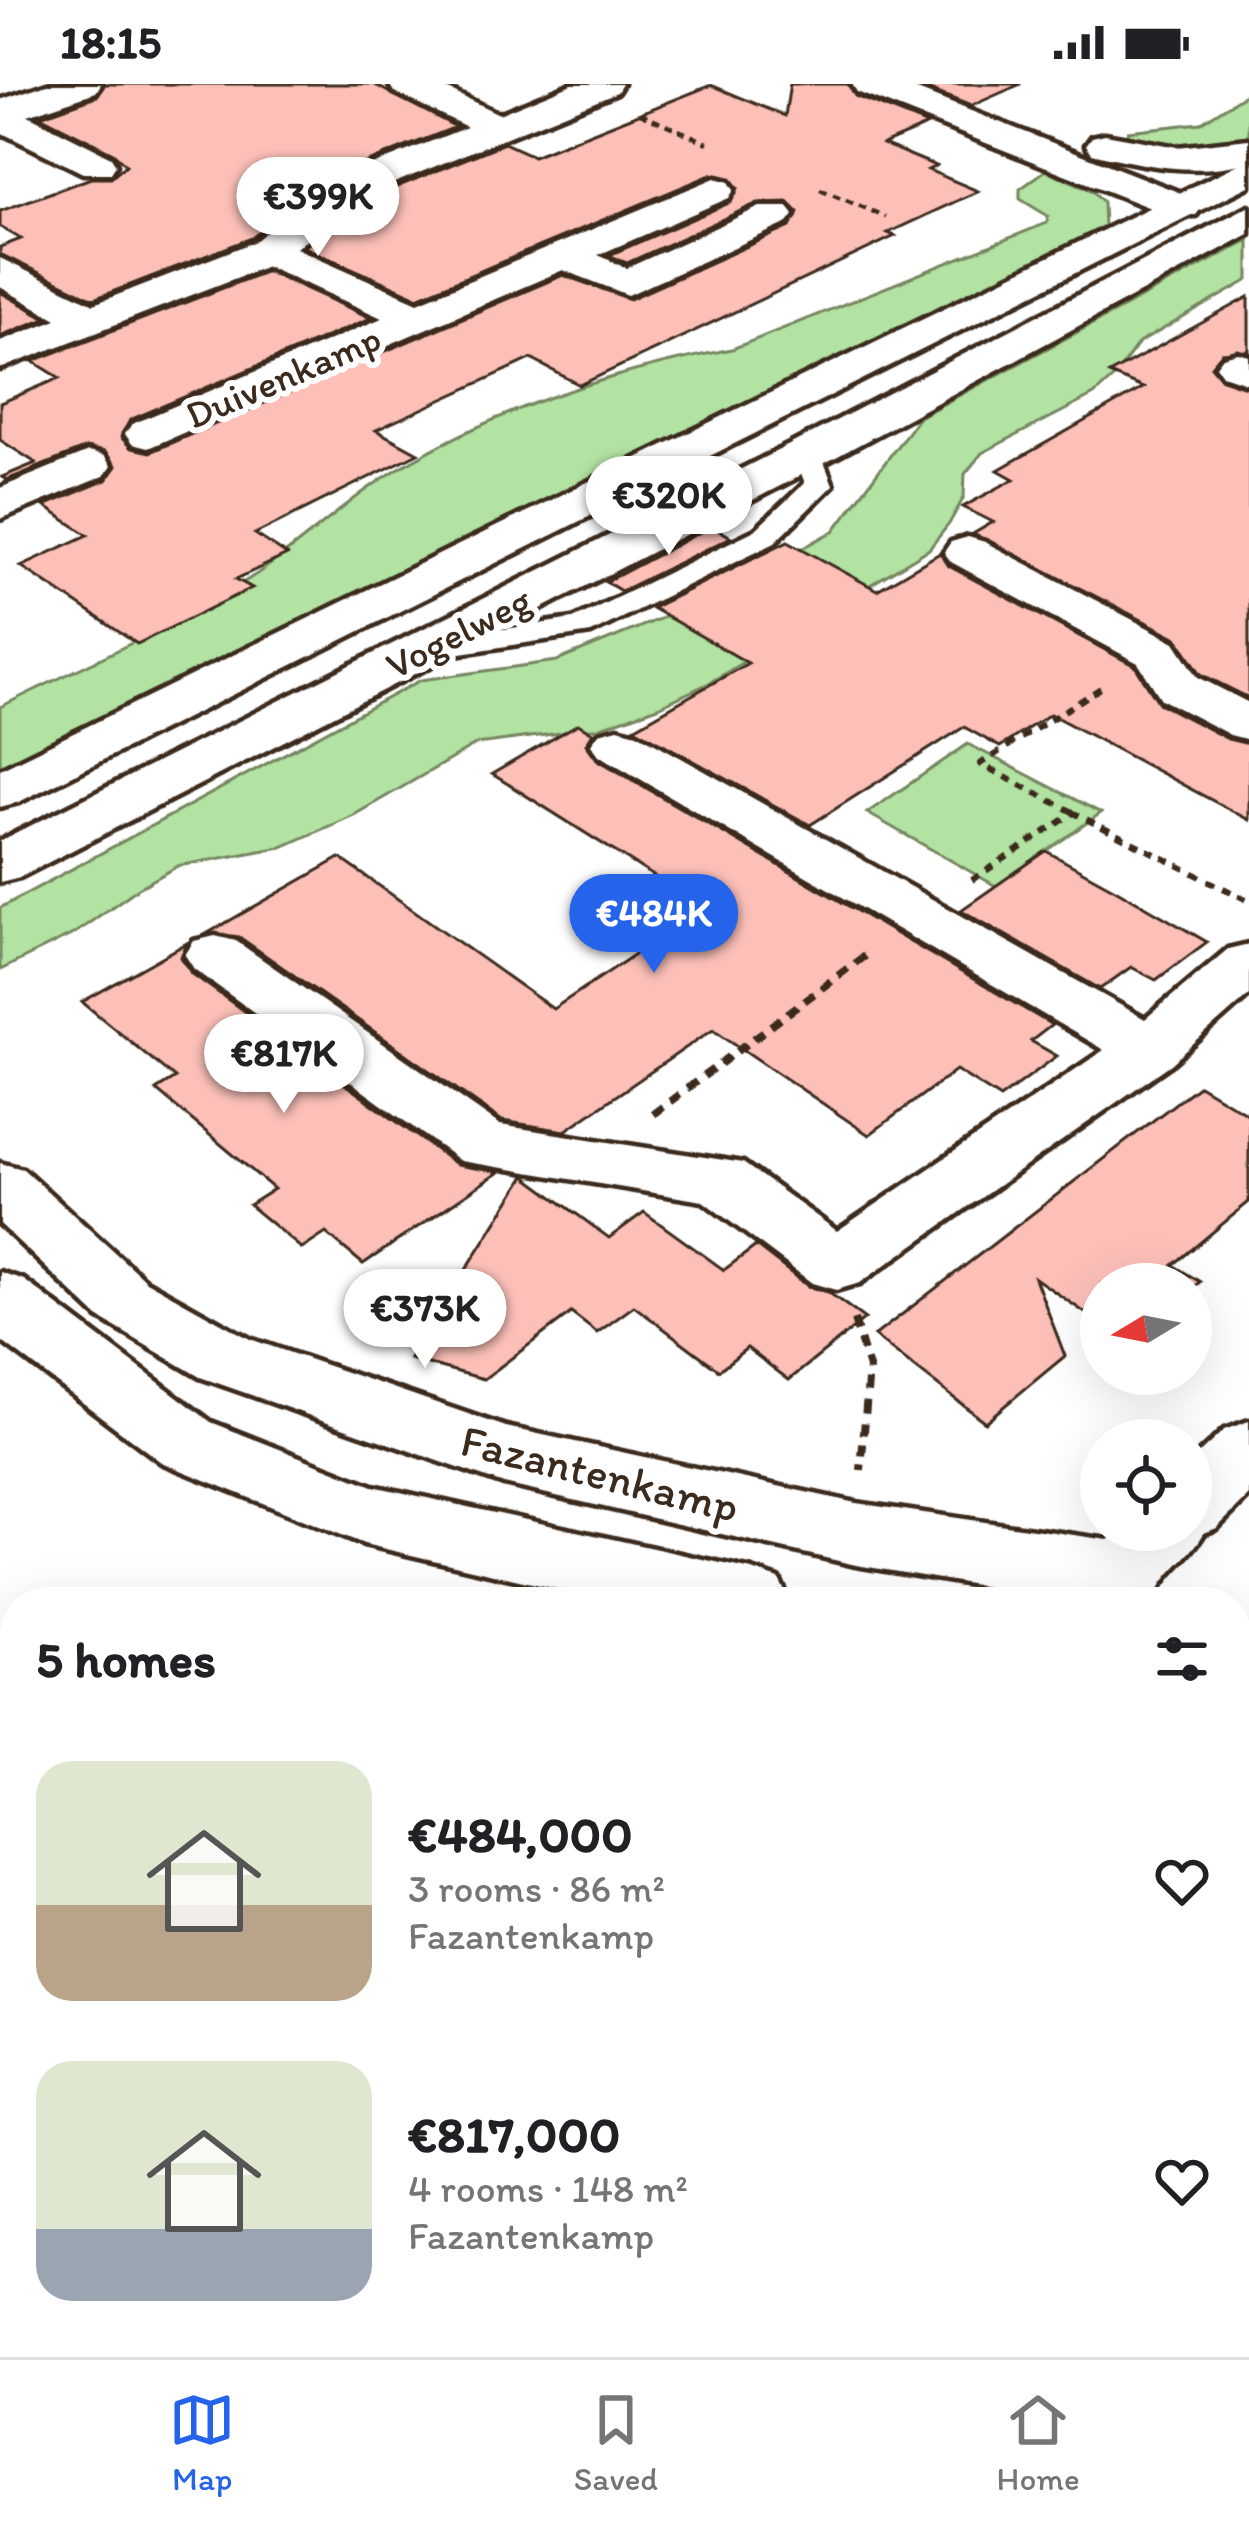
<!DOCTYPE html>
<html lang="en">
<head>
<meta charset="utf-8">
<style>
	body { margin:0; font-family:Itim,sans-serif; background:#f6f6f6; color:#202124; height:100vh; display:flex; flex-direction:column; font-size:45px; white-space:nowrap }
	* { box-sizing:border-box; margin:0 }
	p { font-size:39px; color:#757577 }
	.icon { flex:none; width:66px; height:66px; fill:none; stroke:currentColor; stroke-width:2; stroke-linecap:round; stroke-linejoin:round }
	.map { position:relative; flex:1; overflow:hidden }
	.details { position:absolute; left:0px; top:1503px; width:1251px; height:771px; display:flex; flex-direction:column; background:#fff; border-radius:48px 48px 0 0; box-shadow:0 12px 48px #0002 }
	.details>* { flex:none }
	.needle { width:78px; rotate:260deg }
	.buttons { position:absolute; left:1080px; top:1179px; display:grid; gap:24px }
	.buttons a { display:grid; place-items:center; width:132px; height:132px; border-radius:50%; background:#fff; box-shadow:0 12px 48px #0002; font-size:60px }
	.price { position:absolute; translate:-50% -102px; padding:0 27px; border-radius:42px; background:#fff; color:#222; font-size:39px; line-height:78px; filter:drop-shadow(0 3px 6px #0008) }
	.price::after { content:''; position:absolute; left:50%; top:72px; width:36px; height:27px; margin-left:-18px; background:inherit; clip-path:polygon(0 0,100% 0,50% 100%) }
	.price.current { background:#2563eb; color:#fff }
	ul { padding:0; list-style:none }
	li { display:flex; align-items:center; gap:36px; height:300px; padding:0 36px }
	li span { display:grid; place-items:center; flex:none; width:336px; height:240px; border-radius:36px; color:#555 }
	li>.icon { margin-inline-start:auto }
	span .icon { width:144px; height:144px; fill:#fffc; stroke-width:1 }
	li b { font-size:51px }
	h2 { display:flex; justify-content:space-between; align-items:center; height:144px; padding:0 36px; font-size:51px }
	.status { display:flex; justify-content:space-between; align-items:center; height:84px; padding:0 60px; background:#fff; direction:ltr }
	.status svg { height:33px; fill:currentColor }
	.dock { display:flex; justify-content:space-around; align-items:center; height:168px; border-top:3px solid #e0e0e0; background:#fff; font-size:33px; color:#757577 }
	.dock a { display:grid; justify-items:center; gap:6px }
	.dock .current { color:#2563eb }
	.map>svg:first-child { display:block }
	.green { fill:#b2e3a3; stroke:#768660; stroke-width:3 }
	.building { fill:#fcc0b9; stroke:#3b2a1e; stroke-width:3 }
	.lines { fill:none; stroke-linecap:round; stroke-linejoin:round }
	.lane-casing { stroke:#3b2a1e; stroke-width:9 }
	.street-casing { stroke:#3b2a1e; stroke-width:9 }
	.secondary-casing { stroke:#3b2a1e; stroke-width:9 }
	.path-far2 { stroke:#3b2a1e; stroke-width:4.5; stroke-dasharray:8 6; stroke-linecap:butt }
	.path-far1 { stroke:#3b2a1e; stroke-width:6; stroke-dasharray:9 8; stroke-linecap:butt }
	.path { stroke:#3b2a1e; stroke-width:8; stroke-dasharray:12 9; stroke-linecap:butt }
	.lane { fill:#fff; fill-rule:evenodd }
	.street { fill:#fff; fill-rule:evenodd }
	.secondary { fill:#fff; fill-rule:evenodd }
	.labels { text-anchor:middle; stroke-width:12; stroke-linejoin:round; paint-order:stroke }
	.far-street-label { font-size:39px; fill:#3b2a1e; stroke:#fff }
	.street-label { font-size:45px; fill:#3b2a1e; stroke:#fff }
</style>
</head>
<body>
<div class="status"><b>18:15</b><svg viewBox="0 0 49 12"><path d="M0 12V9h3v3zM5 12V6h3v6zM10 12V3h3v9zM15 12V0h3v12zM26 1h20v11H26zM47 4h2v5h-2z"/></svg></div>
<div class="map">
<svg width="1249" height="2273" viewBox="0 0 1249 2273">
	<rect width="100%" height="100%" fill="#fff"/>
	<filter id="ink" filterUnits="userSpaceOnUse"><feTurbulence type="fractalNoise" baseFrequency=".00833" numOctaves="2"/><feDisplacementMap in="SourceGraphic" scale="24" xChannelSelector="R" yChannelSelector="G"/><feConvolveMatrix kernelMatrix="1 2 1 2 8 2 1 2 1" color-interpolation-filters="sRGB"/></filter>
	<g filter="url(#ink)">
		<g class="green">
			<path d="M1249,8v49l-19,12 -96,-4 -9,-11 3,-7 72,-8z"/>
			<path d="M1046,86l47,21 10,11 1,25 -1104,547v-67c79,-39 160,-75 236,-120 60,-35 109,-88 170,-123 99,-58 214,-94 326,-115l315,-126 1,-7 -28,-17v-10z"/>
			<path d="M1249,156v40l-110,63 -25,34 -20,18 -112,58 -17,21 -1,23 -15,27 -20,25 -220,134 -51,24 -60,21 -121,16 -123,71 -72,32 -104,19 -41,23 -62,44 -75,37v-62l421,-228 136,-19 154,-63 123,-67 85,-114z"/>
			<path d="M968,660l133,69 -105,73 -129,-73z"/>
		</g>
		<g class="building">
			<path d="M105,0h268l83,43 -131,52 -73,59 -158,61 -94,-45v-7l21,-8 -21,-12v-16l91,-33h20l15,-13 -13,-12 -73,-37 57,-20z"/>
			<path d="M790,0h58l7,12 73,29 -45,19 53,22 -8,4 50,21 -90,42 7,3 -315,149 -49,-26 -155,71 42,23 -163,81 32,21 -51,24 16,9 -115,56 -116,-78 67,-31 -44,-29 62,-26 10,-14 -11,-14 -19,-4 -79,32 -5,-3 34,-14 -36,-23v-37l60,-25 -27,-17 234,-90 104,47 -241,102 -9,17 10,11 19,4 413,-177 67,24 160,-72 8,-15 -10,-10 -30,1 -131,60 -18,-8 122,-53 7,-14 -8,-10 -17,-4 -295,123 -114,-50 53,-44 147,-60 29,13 178,-71 74,31z"/>
			<path d="M914,0h107l-50,22z"/>
			<path d="M0,208l46,26 -46,18z"/>
			<path d="M1249,213v54l-27,2 -11,13 11,13 27,9v310l-48,-24 -24,-36 -204,-104 20,-12 -30,-15 51,-28 -16,-9 145,-82 -34,-14z"/>
			<path d="M712,442l19,11 -110,54 -15,-9z"/>
			<path d="M788,457l89,49 63,-37 9,13 186,100 24,37 69,36 21,5v76l-199,-106 -50,33 -36,-20 -154,98 -176,-97 114,-65 -96,-55z"/>
			<path d="M578,640l15,9 -7,11 11,15 455,266 -21,16 26,15 -57,42 -44,-28 -87,65 -156,-106 -148,102 -63,-10 -263,-184 -31,-4 132,-75 213,151 151,-101 -212,-134z"/>
			<path d="M1046,767l71,39 90,52 -51,38 -25,-13 -31,22 -139,-79z"/>
			<path d="M187,859l-6,14 10,16 266,192 42,7 -136,92 -37,-31 -24,16 -53,-44 25,-16 -118,-99 19,-12 -93,-76z"/>
			<path d="M1199,1001l50,30v87l-76,63 27,17 -9,7v-5h-90v40l-66,-46 30,78 -80,66 -111,-86z"/>
			<path d="M525,1092l84,62 35,-26 80,58 32,-24 53,41 19,5 37,27 -76,61 -42,-32 -28,22 -85,-64 -37,27 -26,-20 -87,66 -74,-20z"/>
		</g>
		<g class="lines">
			<g class="lane-casing">
				<path id="lane" d="M807,362l14,8 12,31 -58,57 -184,91 -162,25 -15,-9 15,-9 144,-21 182,-89 50,-47 -12,-29z"/>
			</g>
			<g class="street-casing">
				<g id="street">
					<path d="M47,0h54l-5,8 -68,23 83,42 5,8 -5,8h-28l-83,-41v-32z"/>
					<path d="M389,0h47l63,30 73,-30h50l-5,8 -262,107 -59,49 122,54 297,-124 14,4 5,8 -5,8 -131,57 29,13 133,-61h28l6,8 -6,8 -160,72 -65,-25 -415,178 -16,-4 -7,-10 7,-10 250,-106 -115,-52 -267,103v-28l57,-22 -57,-32v-29l94,46 160,-62 73,-59 140,-56 -73,-35z"/>
					<path d="M852,0h50l294,115 6,8 -6,8h-28l-311,-123z"/>
					<path d="M1105,50l72,13 72,-8v23c-55,14 -103,4 -157,-9l-6,-8 6,-8z"/>
					<path d="M1238,269l11,3v28l-26,-9 -7,-9 7,-9z"/>
					<path d="M88,368l16,4 7,10 -7,10 -104,43v-31z"/>
					<path d="M968,453l17,5 190,100 23,35 51,26v37l-19,-5 -69,-36 -23,-36 -187,-101 -7,-10 7,-10z"/>
					<path d="M618,644l19,5 508,286 83,-70 21,-5v51l-78,69 -311,219 -24,7 -24,-7 -109,-82 -243,-40 -266,-192 -9,-14 9,-14 21,-5 21,5 264,184 243,38 94,68 267,-181 -505,-295 -8,-11 8,-11z"/>
					<path d="M0,1079l23,6 123,112 104,58 256,88 350,76 252,37 11,-10h72v-69l33,-31 25,-9v75l-32,32 -13,5c-13,25 -44,42 -50,69h-76l-222,-37 -352,-81 -304,-107 -102,-60 -98,-93z"/>
					<path d="M0,1188l24,8 187,142 162,64 379,84 27,9 11,23h-176l-250,-58 -203,-82 -161,-122z"/>
					<path d="M0,1781l15,6v90l-15,-5z"/>
					<path d="M15,2224v35h79l-6,14h-88v-38z"/>
					<path d="M425,2259h102l6,14h-102z"/>
					<path d="M656,2259h96l-4,14h-96z"/>
					<path d="M1103,2259h96l2,14h-96z"/>
				</g>
			</g>
			<g class="secondary-casing">
				<g id="secondary">
					<path d="M1249,75v27l-1230,616 -19,5v-38z"/>
					<path d="M1249,122v28l-426,230 -803,413 -20,5v-41l791,-397z"/>
				</g>
			</g>
			<g class="path-far2">
				<path d="M640,29l68,30"/>
				<path d="M820,105l66,28"/>
			</g>
			<g class="path-far1">
				<path d="M1073,728l-93,-48 127,-80"/>
				<path d="M972,796l102,-67 175,88"/>
			</g>
			<g class="path">
				<path d="M653,1030l214,-160"/>
				<path d="M854,1236l15,48 -8,102"/>
			</g>
			<use href="#lane" class="lane"/>
			<use href="#street" class="street"/>
			<use href="#secondary" class="secondary"/>
		</g>
	</g>
	<g class="labels">
		<g class="far-street-label">
			<text transform="translate(283 292) rotate(-23)" y="14">Duivenkamp</text>
			<text transform="translate(458 548) rotate(-27)" y="14">Vogelweg</text>
		</g>
		<g class="street-label">
			<text transform="translate(600 1389) rotate(14)" y="16">Fazantenkamp</text>
		</g>
	</g>
</svg>
<div class="buttons">
<a><svg class="needle" viewBox="-14 -14 28 28"><path d="M0-13l5 13h-10z" fill="#e53935"/><path d="M0 13l5-13h-10z" fill="#757577"/></svg></a>
<a><svg class="icon" aria-label="locate" viewBox="0 0 24 24"><circle cx="12" cy="12" r="6"/><path d="M12 2v4M12 18v4M2 12h4M18 12h4"/></svg></a>
</div>
<b class="price" style="left:318px;top:175px">€399K</b>
<b class="price" style="left:669px;top:474px">€320K</b>
<b class="price current" style="left:654px;top:892px">€484K</b>
<b class="price" style="left:284px;top:1032px">€817K</b>
<b class="price" style="left:425px;top:1287px">€373K</b>
<section class="details">
<h2>5 homes<svg class="icon" aria-label="filters" viewBox="0 0 24 24"><path d="M4 7h16M4 17h16"/><circle cx="9" cy="7" r="2"/><circle cx="15" cy="17" r="2"/></svg></h2>
<ul>
<li><span style="background:linear-gradient(#dfe7d0 60%,#b9a48a 0)"><svg class="icon" aria-label="home" viewBox="0 0 24 24"><path d="M3 11l9-7 9 7M6 9v11h12V9"/></svg></span><div><b>€484,000</b><p>3 rooms · 86 m²</p><p>Fazantenkamp</p></div><svg class="icon" aria-label="heart" viewBox="0 0 24 24"><path d="M12 20l-8-8c-3-5 5-10 8-4 3-6 11-1 8 4z"/></svg></li>
<li><span style="background:linear-gradient(#dfe7d0 70%,#9aa5b1 0)"><svg class="icon" aria-label="home" viewBox="0 0 24 24"><path d="M3 11l9-7 9 7M6 9v11h12V9"/></svg></span><div><b>€817,000</b><p>4 rooms · 148 m²</p><p>Fazantenkamp</p></div><svg class="icon" aria-label="heart" viewBox="0 0 24 24"><path d="M12 20l-8-8c-3-5 5-10 8-4 3-6 11-1 8 4z"/></svg></li>
</ul>
</section>
</div>
<nav class="dock">
<a class="current"><svg class="icon" aria-label="map" viewBox="0 0 24 24"><path d="M3 6l6-2 6 2 6-2v14l-6 2-6-2-6 2zM9 4v14M15 6v14"/></svg>Map</a>
<a><svg class="icon" aria-label="saved" viewBox="0 0 24 24"><path d="M7 4h10v16l-5-4-5 4z"/></svg>Saved</a>
<a><svg class="icon" aria-label="home" viewBox="0 0 24 24"><path d="M3 11l9-7 9 7M6 9v11h12V9"/></svg>Home</a>
</nav>
</body>
</html>
